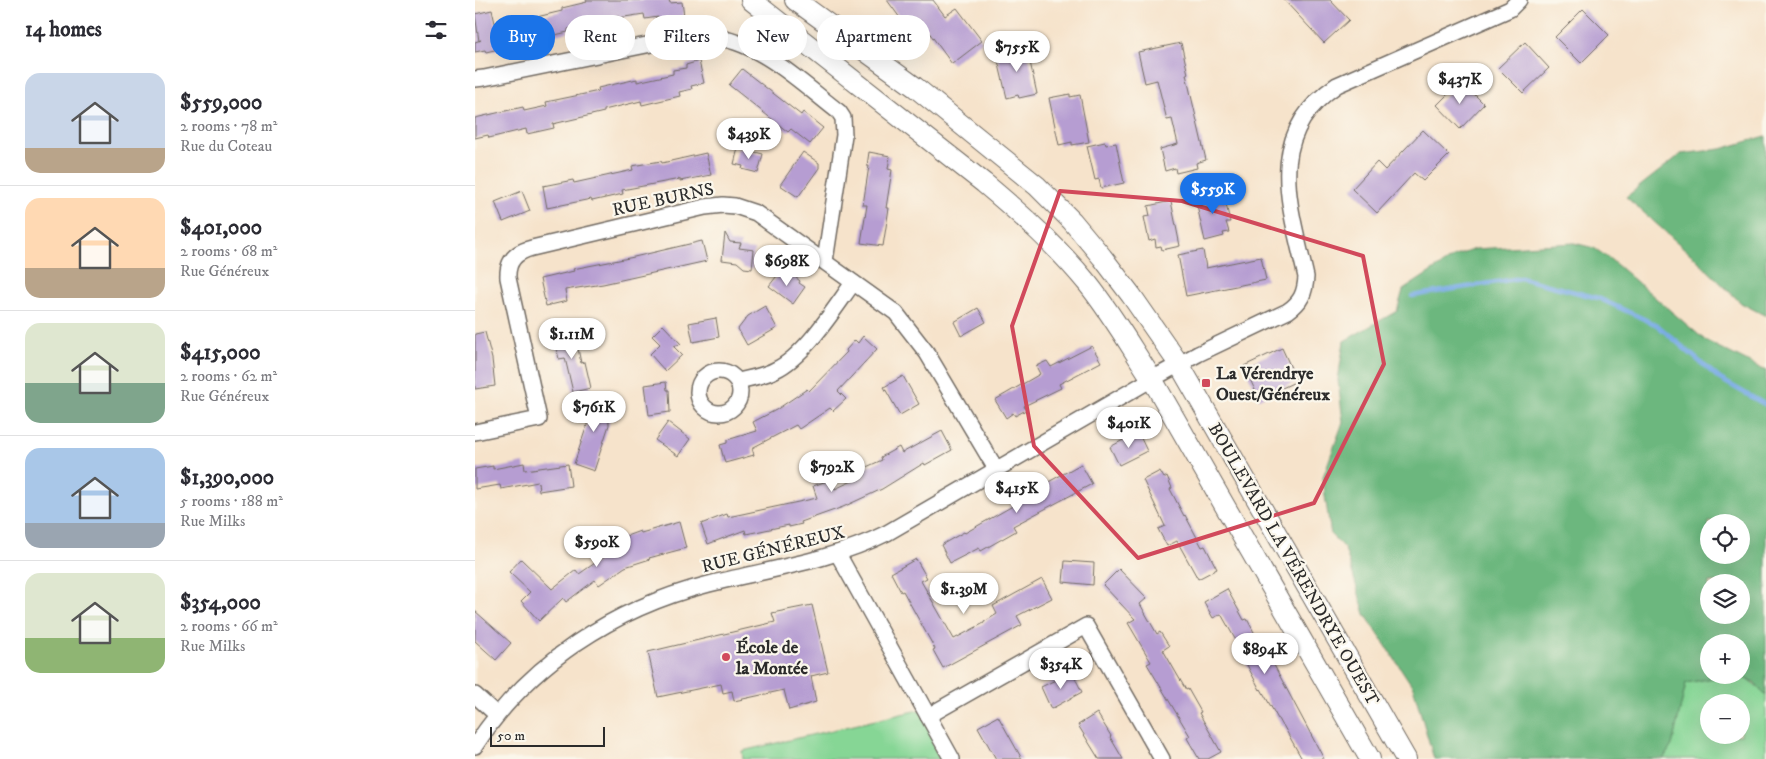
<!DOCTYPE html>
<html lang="en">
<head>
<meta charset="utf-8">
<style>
	body { margin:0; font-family:"IM FELL DW Pica",serif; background:#f2f2f3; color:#2b2b33; height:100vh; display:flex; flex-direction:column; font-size:19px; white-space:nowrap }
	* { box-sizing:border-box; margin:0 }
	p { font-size:16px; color:#7c7c81 }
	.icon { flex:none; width:28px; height:28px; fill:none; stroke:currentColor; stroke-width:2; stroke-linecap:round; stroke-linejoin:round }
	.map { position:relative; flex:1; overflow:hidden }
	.panel { display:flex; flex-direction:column; background:#fff; width:475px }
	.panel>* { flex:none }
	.guide { position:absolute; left:15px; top:15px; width:475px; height:45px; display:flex; gap:10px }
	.fabs { position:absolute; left:1225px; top:514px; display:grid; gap:10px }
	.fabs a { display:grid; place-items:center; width:50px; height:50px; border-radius:50%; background:#fff; box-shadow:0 5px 20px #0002; font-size:25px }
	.scale { position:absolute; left:15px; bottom:12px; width:115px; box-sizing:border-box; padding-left:5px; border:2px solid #2b2b2b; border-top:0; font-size:14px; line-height:18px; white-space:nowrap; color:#2b2b2b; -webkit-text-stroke:4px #fbf7ec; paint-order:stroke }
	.price { position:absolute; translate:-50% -42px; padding:0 11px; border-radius:18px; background:#fff; color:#222; font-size:16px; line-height:32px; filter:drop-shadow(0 1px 2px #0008) }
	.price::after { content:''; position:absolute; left:50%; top:30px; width:15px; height:11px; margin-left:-8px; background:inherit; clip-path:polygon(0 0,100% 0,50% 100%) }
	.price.active { background:#1a73e8; color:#fff }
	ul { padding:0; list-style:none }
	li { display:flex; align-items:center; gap:15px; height:125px; padding:0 25px }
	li+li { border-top:1px solid #e1e1e2 }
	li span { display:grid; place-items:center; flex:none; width:140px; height:100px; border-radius:15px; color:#555 }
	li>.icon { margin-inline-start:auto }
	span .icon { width:60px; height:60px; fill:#fffc; stroke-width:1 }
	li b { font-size:21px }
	h2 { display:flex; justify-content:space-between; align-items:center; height:60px; padding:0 25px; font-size:21px }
	.chip { padding:0 18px; border-radius:22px; background:#fff; box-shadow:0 5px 20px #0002; font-size:18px; line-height:45px }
	.chip.active { background:#1a73e8; color:#fff }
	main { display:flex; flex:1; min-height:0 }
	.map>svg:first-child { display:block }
	.green { fill:#86d695; stroke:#588060; fill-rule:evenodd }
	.forest { fill:#6cb77e; stroke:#4c7154; fill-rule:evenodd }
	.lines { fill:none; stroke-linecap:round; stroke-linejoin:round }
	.stream { stroke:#7aace6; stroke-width:4.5 }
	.building { fill:#b69dd2 }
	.minor-casing { stroke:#726b63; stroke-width:18 }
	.major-casing { stroke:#726b63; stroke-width:22 }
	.minor { stroke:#fff; stroke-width:15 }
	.major { stroke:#fff; stroke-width:20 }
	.marked { fill:none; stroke:#d1495b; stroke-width:4; stroke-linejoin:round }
	.poi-dot { fill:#d1495b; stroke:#fbf7ec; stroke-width:2 }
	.labels { text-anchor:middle; stroke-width:4.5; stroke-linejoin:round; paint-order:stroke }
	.street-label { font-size:18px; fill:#2b2b2b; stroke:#fbf7ec }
	.poi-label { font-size:18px; font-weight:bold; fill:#2b2b2b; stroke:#fbf7ec; text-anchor:start }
</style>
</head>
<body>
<main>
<section class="panel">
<h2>14 homes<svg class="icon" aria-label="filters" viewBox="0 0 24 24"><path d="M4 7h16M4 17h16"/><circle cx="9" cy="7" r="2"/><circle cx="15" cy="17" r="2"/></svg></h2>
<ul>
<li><span style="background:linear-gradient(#c9d6e8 75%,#b9a48a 0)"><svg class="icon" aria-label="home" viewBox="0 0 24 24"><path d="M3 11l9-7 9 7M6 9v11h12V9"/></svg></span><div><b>$559,000</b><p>2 rooms · 78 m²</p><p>Rue du Coteau</p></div></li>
<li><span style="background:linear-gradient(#ffd9b3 70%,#b9a48a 0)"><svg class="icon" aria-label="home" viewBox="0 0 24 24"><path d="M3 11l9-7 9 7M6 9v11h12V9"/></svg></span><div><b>$401,000</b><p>2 rooms · 68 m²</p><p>Rue Généreux</p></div></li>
<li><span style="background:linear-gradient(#dfe7d0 60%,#7fa58c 0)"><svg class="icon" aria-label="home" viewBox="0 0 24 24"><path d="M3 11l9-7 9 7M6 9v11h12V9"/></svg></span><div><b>$415,000</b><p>2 rooms · 62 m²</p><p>Rue Généreux</p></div></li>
<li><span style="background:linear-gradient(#a9c7e8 75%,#9aa5b1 0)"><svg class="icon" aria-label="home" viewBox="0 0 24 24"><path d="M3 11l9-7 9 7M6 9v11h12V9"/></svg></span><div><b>$1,390,000</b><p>5 rooms · 188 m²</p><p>Rue Milks</p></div></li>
<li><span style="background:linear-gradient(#dfe7d0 65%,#8fb573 0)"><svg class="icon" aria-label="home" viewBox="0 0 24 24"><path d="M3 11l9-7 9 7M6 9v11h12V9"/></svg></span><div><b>$354,000</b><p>2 rooms · 66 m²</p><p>Rue Milks</p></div></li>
</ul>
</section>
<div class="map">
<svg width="1291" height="759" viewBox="0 0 1291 759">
	<rect width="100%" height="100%" fill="#fbf7ec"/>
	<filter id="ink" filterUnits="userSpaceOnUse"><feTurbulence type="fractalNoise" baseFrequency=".02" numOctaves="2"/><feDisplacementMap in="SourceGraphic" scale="10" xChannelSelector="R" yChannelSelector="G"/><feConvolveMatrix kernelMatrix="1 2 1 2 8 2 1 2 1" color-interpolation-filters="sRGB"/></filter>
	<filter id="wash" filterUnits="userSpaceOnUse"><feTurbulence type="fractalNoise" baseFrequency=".0096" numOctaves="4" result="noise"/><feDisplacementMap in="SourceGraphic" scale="20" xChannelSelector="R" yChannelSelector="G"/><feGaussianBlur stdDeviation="1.12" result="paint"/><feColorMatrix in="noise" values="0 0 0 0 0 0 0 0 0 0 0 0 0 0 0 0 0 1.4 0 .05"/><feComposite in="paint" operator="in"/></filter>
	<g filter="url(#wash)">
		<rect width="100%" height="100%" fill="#f6e3cb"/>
		<g class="green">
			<path d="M1254,675c16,0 27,9 37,20v64h-103l9,-14 14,-62zM1234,702h32v33h-32z"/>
			<path d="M448,709l29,50h-209l-1,-8z"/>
		</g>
		<g class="forest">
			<path d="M1291,136v180l-25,-13 -46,-45 -69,-61 55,-43 40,-5z"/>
			<path d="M1099,243l20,5 16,11 96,82 60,30v324l-12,-13 -20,-7h7v-33h-32v33h20l-43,8 -14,62 -9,14h-229l-21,-72 -48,-73 -20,-65 -14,-14 -6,-39 -2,-19 20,-55 -5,-42 6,-39 53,-30 6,-21 52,-34 20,-7zM1234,522h32v33h-32zM1234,582h32v33h-32z"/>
		</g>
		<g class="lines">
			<path class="stream" d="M937,296l109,-18 77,20 59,27 63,54 46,26"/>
		</g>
		<g id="blocks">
			<g class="building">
				<path d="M111,0h83l1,3 12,-1 3,21 -13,2 -1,-5 -13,2v-5l-13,2 -1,-5 -26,4v-2l-50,13v3l-61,14v1l-21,5 -1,-2 -10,2v-10l6,-2 -2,1 -4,-27 17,-4 3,13 4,-1 3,13 24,-7 -2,-8 38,-9v-3l25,-6z"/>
				<path d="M412,0h46l12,16 12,-8 25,33 -30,23 -32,-44 -12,9z"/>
				<path d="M809,0h46l19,20 -25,23z"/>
				<path d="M1108,9l26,26 -28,28 -26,-26z"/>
				<path d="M1050,42l24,26 -26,25 -25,-25z"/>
				<path d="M706,43l7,31h-2l20,86 -10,3 1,5 -21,5 -1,-5 -10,3 -5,-22 18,-5 -6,-25 -5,1 -10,-40 -12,3 -7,-31z"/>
				<path d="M541,47l1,3 10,-2 10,46 -18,4 -1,-3 -11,3 -11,-46z"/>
				<path d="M224,61l5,22 -13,3 1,3 -13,3 1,4 -38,9 -1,-4 -37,9v2l-51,12 1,4 -27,6 -1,-5 -37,9 -1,-3 -13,3v-20l48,-11 1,4 23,-5 -1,-4 53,-11 -1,-3 39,-9v3l36,-8v-4l13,-2v-3z"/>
				<path d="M267,69l59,46 2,-3 20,16 -13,16 -19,-15 -3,3 -59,-47z"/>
				<path d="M986,81l23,23 -24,25 -23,-24z"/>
				<path d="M595,94v3l10,-2 9,47 -17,3v-3l-13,3 -10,-47z"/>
				<path d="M948,130l26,25 -26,26 -9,-8 -37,40 -25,-24 25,-27 8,8z"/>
				<path d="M630,142l1,3 10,-2 8,40 -23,5 -2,-9 -4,1 -8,-34z"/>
				<path d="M263,148l25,6 -5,19 -16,-4 1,-3 -9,-2z"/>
				<path d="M328,152l16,11v5l-21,29 -18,-12z"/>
				<path d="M394,152l21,4 -2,13 4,1 -6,38h3l-6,38 -22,-3 6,-38h-4l6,-39h-2z"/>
				<path d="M231,153l5,22 -31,6v-2l-58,11 1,4 -31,7 -1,-2 -44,9 -4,-22 30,-6 1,3 59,-13 -1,-4 29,-5 1,2z"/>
				<path d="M47,191l8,20 -27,11 -8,-20z"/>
				<path d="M744,191l2,9 4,-1 5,23h-4l3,10 -6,1 1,3 -19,5 -10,-44z"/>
				<path d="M696,201l9,45 -18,4 -1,-4 -5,1 -1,-8 -6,2 -5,-24 6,-1 -2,-10z"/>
				<path d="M250,233l5,9 11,1 -2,5 15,2 -2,19 -8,-1 -7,-6 -15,-2z"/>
				<path d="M227,241l5,20 -104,23 -38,6 2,11 -21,5 -6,-27 34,-8 -1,-2 61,-12z"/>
				<path d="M728,250l3,18 55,-11 5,23 -80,16 -8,-41z"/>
				<path d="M305,272h4l4,3 2,-2 10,8 -1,2 6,4 -12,17 -24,-18z"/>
				<path d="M290,306l12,22 -30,17 -9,-16 10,-13z"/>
				<path d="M503,308l8,14 -25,14 -7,-14z"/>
				<path d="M241,318l3,19 -26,5 -4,-19z"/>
				<path d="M188,325l18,19 -8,2 9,9 -17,16 -15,-17 10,-10 -8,-8z"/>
				<path d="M99,329l7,34 4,-1 6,26 -18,4 -8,-34 -6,1 -6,-25z"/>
				<path d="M10,332l7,27 3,27 -20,3v-55z"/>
				<path d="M388,336l14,13 -39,42 8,8 -13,12 -3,-3 -31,21 -3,-4 -44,23 2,7 -29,8 -5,-18 7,-2v-3l30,-9 -4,-9 23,-12 31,-21 2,2 38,-39 -1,-2 9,-10 3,3z"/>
				<path d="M617,346l9,16 -42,22 2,4 -37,18 2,4 -11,6 -2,-3 -7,5 -11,-18 45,-26 -4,-8 11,-5 4,6z"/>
				<path d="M807,348l15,33 -38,18 -15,-33z"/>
				<path d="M428,376l16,28 -19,11 -16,-28z"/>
				<path d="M191,382l1,8h2l1,22 -21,3 -4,-30z"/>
				<path d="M133,398l1,27 -15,46 -20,-7 13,-39 -1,-25z"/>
				<path d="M193,422l22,17 -12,17 -23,-16z"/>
				<path d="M467,431l10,19 -27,15 -1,-2 -42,26 -39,18 -42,15 1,2 -13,3v-2l-43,9 -1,-4 -37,14 -7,-20 26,-10 1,3 89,-19 -4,-12 19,-7 3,10 30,-14 -3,-6 20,-9 -1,-3 18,-10 3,6z"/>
				<path d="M663,432l9,19 -28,14 -9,-18z"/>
				<path d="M49,463l1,7 43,-6 3,22 -32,5 -1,-9 -37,7 -1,-4 -25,4v-20l18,-3v3z"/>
				<path d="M606,464l11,20 -79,42 3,5 -35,20 -2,-3 -29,15 -9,-18 23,-13 1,1 53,-30 -2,-3z"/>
				<path d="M685,471l4,7 3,-2 5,12 -2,1 14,27 1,-1 17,32 3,-1 12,23 -19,10 -21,-38 -10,5 -9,-17 7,-3 -22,-46z"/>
				<path d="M204,522l7,26 -37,10 1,1 -25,8 -26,18 -4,-5 -29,22 -3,-4 -24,23 -18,-20 9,-9 -21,-20 12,-13 31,30 24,-19 3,4 44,-30 -2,-6 19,-7 1,2z"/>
				<path d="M441,559l11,19 -6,3 33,58 30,-16v-1l13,-8 -4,-8 49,-27 10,19 -35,18 5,9 -79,43 -10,-18 2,-1 -32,-58 -2,1 -10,-19z"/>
				<path d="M590,561l29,2 -1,22 -30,-3z"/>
				<path d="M644,569l28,29 -7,6 17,30 3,-2 9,14 -6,4 23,40 2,-1 13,23 -2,1 22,39 -13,7h-9l-12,-21 3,-2 -43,-72 4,-2 -23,-39 7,-4 -32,-34z"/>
				<path d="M752,589l17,31 3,-1 18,34 2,-1 57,107h-22l-19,-34 -1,1 -21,-37 -1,1 -14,-27 2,-1 -27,-48 -8,4 -9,-16z"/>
				<path d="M337,605l16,67 -17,4 5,26 -27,8 -5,-20 -50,11 -2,-10 -9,2 -2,-9 -63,13 -10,-45 127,-30 -3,-9z"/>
				<path d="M0,611l36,32 -15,17 -21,-19z"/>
				<path d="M597,672l10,20 -31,17 -10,-22z"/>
				<path d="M622,713l14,23 -1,1 13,22h-24l-21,-34z"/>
				<path d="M523,716l24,43h-26l-18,-32z"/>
			</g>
		</g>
	</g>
	<g filter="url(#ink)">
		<use href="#blocks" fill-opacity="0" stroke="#726b63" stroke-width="1"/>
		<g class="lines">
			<g class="minor-casing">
				<g id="minor">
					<path d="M0,79l9,-1 192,-39c14,0 28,-3 43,-1 43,6 86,48 120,74l4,6 1,17 -19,126"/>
					<circle cx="244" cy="392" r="21"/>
					<path d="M263,381c12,-3 26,-5 37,-11 30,-14 59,-61 78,-87"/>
					<path d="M0,432l64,-13 -31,-141c-1,-17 8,-26 24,-30l173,-41 18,-2 12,1 21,7 140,100 31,40 69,116"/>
					<path d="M363,554l114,205"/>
					<path d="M0,695l22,20"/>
					<path d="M453,716l158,-90 76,133"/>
					<path d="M0,746c54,-83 139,-138 234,-162 61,-15 122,-23 178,-51l265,-154 46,-25 90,-43c13,-9 17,-18 18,-34 -16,-72 -43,-142 31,-192l173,-76 9,-9"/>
				</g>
			</g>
			<g class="major-casing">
				<g id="major">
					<path d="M276,0l233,183c37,31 73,63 104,101 24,30 43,63 64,95l218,380"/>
					<path d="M320,0l120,87 122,99 35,35 30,36 29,38 48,69 227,395"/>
				</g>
			</g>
			<use href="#minor" class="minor"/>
			<use href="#major" class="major"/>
		</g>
	</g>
	<path class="marked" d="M585,191l122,10 181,55 21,108 -70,139 -176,55 -104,-112 -22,-120z"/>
	<g class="poi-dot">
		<rect x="726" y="378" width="10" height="10" rx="2.5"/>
		<circle cx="251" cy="657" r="5"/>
	</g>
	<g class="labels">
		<g class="street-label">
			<text transform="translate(188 199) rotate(-12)" y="6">RUE BURNS</text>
			<text transform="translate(298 549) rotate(-14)" y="6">RUE GÉNÉREUX</text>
			<text transform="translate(819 564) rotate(60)" y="6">BOULEVARD LA VÉRENDRYE OUEST</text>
		</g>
		<g class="poi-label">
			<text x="741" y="379">La Vérendrye<tspan x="741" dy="21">Ouest/Généreux</tspan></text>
			<text x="261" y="653">École de<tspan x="261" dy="21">la Montée</tspan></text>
		</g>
	</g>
</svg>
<div class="fabs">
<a><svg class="icon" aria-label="locate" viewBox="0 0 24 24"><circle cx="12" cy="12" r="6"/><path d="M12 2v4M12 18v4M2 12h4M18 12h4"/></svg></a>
<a><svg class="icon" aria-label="layers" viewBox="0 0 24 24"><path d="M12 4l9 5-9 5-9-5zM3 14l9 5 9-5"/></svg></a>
<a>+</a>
<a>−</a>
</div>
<div class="scale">50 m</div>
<b class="price" style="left:542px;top:73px">$755K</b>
<b class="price" style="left:985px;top:105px">$437K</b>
<b class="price" style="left:274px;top:160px">$439K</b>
<b class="price active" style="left:738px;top:215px">$559K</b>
<b class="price" style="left:312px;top:287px">$698K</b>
<b class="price" style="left:97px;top:360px">$1.11M</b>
<b class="price" style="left:119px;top:433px">$761K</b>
<b class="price" style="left:654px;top:449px">$401K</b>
<b class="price" style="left:357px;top:493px">$792K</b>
<b class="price" style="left:542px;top:514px">$415K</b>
<b class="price" style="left:122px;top:568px">$590K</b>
<b class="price" style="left:489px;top:615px">$1.39M</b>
<b class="price" style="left:790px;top:675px">$894K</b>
<b class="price" style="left:586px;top:690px">$354K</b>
<div class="guide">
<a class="chip active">Buy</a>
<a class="chip">Rent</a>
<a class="chip">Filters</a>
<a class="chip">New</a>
<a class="chip">Apartment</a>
</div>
</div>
</main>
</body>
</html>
